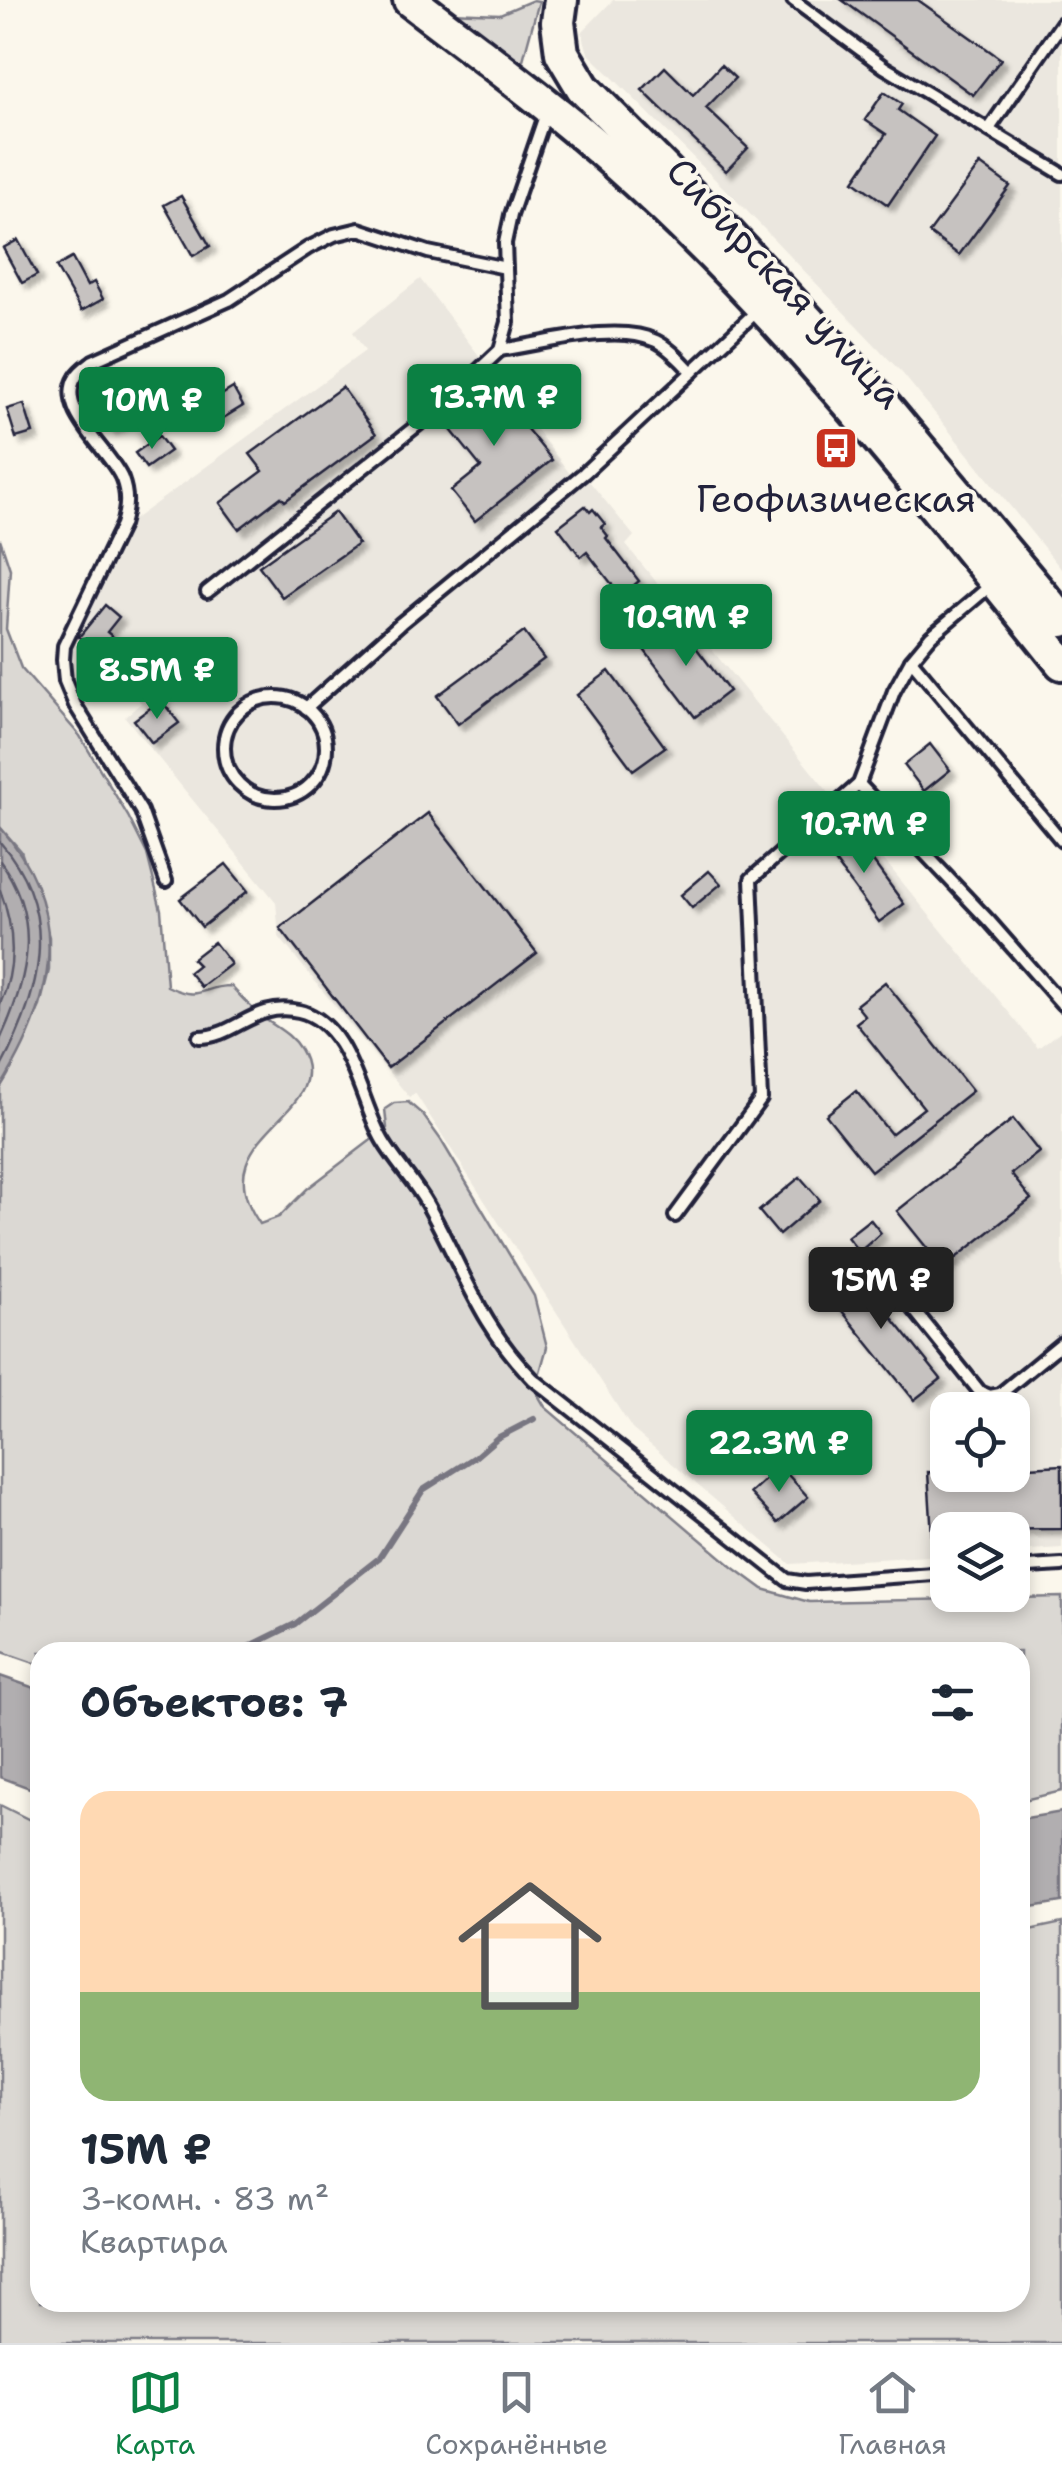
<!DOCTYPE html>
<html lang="ru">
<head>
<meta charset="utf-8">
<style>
	body { margin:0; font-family:"Shantell Sans",sans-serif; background:#f2f2f3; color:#1f2937; height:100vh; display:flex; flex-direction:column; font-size:38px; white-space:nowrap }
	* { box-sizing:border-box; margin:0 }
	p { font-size:32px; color:#747a83 }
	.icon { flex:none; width:55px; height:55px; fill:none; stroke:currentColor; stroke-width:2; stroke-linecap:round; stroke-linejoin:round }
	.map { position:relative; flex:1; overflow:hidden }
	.panel { position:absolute; left:30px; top:1642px; width:1000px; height:670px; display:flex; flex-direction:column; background:#fff; border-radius:30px; box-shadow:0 5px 15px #0003 }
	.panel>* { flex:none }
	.fabs { position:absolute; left:930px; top:1392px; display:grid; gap:20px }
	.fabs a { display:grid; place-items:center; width:100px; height:100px; border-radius:20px; background:#fff; box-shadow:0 5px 15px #0003; font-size:50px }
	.price { position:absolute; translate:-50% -85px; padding:0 22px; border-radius:10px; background:#0b8043; color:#fff; font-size:32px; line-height:65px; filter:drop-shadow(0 2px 5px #0008) }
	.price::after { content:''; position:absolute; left:50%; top:60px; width:30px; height:22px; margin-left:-15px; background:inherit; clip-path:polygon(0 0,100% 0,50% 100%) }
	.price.current { background:#222; color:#fff }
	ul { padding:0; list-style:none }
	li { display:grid; align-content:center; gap:20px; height:530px; padding:0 50px }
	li+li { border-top:2px solid #e0e1e3 }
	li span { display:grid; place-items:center; height:310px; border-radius:30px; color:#555 }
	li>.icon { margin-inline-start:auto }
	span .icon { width:180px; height:180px; fill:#fffc; stroke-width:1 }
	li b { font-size:42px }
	h2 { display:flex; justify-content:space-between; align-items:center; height:120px; padding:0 50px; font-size:42px }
	.tabs { display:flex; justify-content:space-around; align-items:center; height:140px; border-top:2px solid #e0e1e3; background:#fff; font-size:28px; color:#747a83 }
	.tabs a { display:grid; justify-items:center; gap:5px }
	.tabs .current { color:#0b8043 }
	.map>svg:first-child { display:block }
	.built { fill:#ebe7df; fill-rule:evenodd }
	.green { fill:#dbd8d3; stroke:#7e7d87; stroke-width:2.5 }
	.water { fill:#b1aeb0; stroke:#787681; stroke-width:2.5 }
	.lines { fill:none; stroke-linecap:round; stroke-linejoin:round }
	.shore { stroke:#5b5a6a; stroke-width:2.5 }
	.stream { stroke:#787681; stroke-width:6 }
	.building { fill:#c6c2c0; stroke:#22223b; stroke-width:2.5; filter:url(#shadow) }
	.lane-casing { stroke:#22223b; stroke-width:18 }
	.primary-casing { stroke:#22223b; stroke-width:40 }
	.lane { stroke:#fbf7ec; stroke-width:10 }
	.primary { stroke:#fbf7ec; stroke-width:32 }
	.labels { text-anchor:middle; stroke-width:8; stroke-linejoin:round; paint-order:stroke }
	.street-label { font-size:38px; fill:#22223b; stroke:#fbf7ec }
	.poi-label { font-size:38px; fill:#22223b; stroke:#fbf7ec }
</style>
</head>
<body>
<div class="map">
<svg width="1062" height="2343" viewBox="0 0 1062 2343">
	<defs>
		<filter id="shadow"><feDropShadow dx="6" dy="6" stdDeviation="2.5" flood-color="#0004"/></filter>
	</defs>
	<rect width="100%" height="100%" fill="#fbf7ec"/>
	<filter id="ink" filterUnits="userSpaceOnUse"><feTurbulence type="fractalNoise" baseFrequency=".01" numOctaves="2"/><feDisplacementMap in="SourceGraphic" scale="20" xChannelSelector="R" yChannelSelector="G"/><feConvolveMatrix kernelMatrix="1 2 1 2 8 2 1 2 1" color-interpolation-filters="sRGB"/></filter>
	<g filter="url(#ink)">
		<g class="built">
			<path d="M613,0h449v570l-159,-196 -157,-164 -158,-157 -6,-21z"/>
			<path d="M420,279l161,209 8,-7 45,55 -8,9 412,503 24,-18v518l-49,3 -1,-21h-64l-1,25 -157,9 -158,-135 -217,-336 -6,4 -130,-160 -3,-35 -151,-185 16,-14 -19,-25 -48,-41 59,-117 232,-169 -12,-19zM948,1410h64v65h-64z"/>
		</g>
		<g class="green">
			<path d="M533,0l6,1 -16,59 -6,4 -69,-52 52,2z"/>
			<path d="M0,539l10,30 -4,60 15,39 59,68 48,80 19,38 14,56 6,76c35,17 33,0 64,0 9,10 18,20 28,28 13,12 31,18 41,35 40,66 -103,85 -40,175l19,-7 28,-28 80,-61 -2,-19 9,-6 14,-1 15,13 18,25 93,156 13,51 -12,43 10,17 188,160 30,22 46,13 253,-5v194l-42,10v-149h-980v13l-40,-14v-563l40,-82 9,-36v-33l-28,-86 -21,-24z"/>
			<path d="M0,1805l40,20v477h980v-370l42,-9v420h-1062z"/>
		</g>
		<g class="water">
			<path d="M0,827c73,84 56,172 0,261z"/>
			<path d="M0,1676l40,14v102l-40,-15z"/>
			<path d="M1062,1812v90l-42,7v-90z"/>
		</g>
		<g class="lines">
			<g class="shore">
				<path d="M0,842c62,72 41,151 0,227"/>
				<path d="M0,861c43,59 28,118 0,179"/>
				<path d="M0,890c14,37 17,77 0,114"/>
			</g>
			<path class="stream" d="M238,1652l57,-28 84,-66 44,-68 52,-33 22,-19 37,-19"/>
		</g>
		<g class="building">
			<path d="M842,0h76l83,59 -28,36z"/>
			<path d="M721,65l14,13 -29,30 42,40 -22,23 -84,-81 23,-23 28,28z"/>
			<path d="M884,92l18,12 -4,6 37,26 -47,69 -34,-24 32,-47 -21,-14z"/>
			<path d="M980,164l30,22 -51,69 -30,-22z"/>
			<path d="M181,196l29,50 -17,10 -29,-51z"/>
			<path d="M18,240l19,35 -15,8 -19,-35z"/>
			<path d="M72,258l15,28 7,-4 9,17 -22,12 -25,-44z"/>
			<path d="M493,380l25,30 -4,3 38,47 -77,61 -24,-30 30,-24 -38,-47z"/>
			<path d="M342,387l34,47 -91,67 -4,-4 -42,32 -19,-26 43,-32 -13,-17z"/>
			<path d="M233,388l10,18 -23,14 -10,-18z"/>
			<path d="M129,392l11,16 -29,21 -11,-15z"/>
			<path d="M24,404l9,29 -17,5 -9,-29z"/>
			<path d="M159,436l11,15 -24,17 -11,-15z"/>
			<path d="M585,506l5,6 3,-3 12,15 -4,3 7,9 -2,2 33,43 -18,15 -34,-44 -6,5 -23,-30z"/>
			<path d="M335,512l23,32 -76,53 -23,-31z"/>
			<path d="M105,605l14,12 -12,15 29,24 -14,16 -43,-35z"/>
			<path d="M676,621l53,70 -34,26 -53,-70z"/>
			<path d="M524,632l20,27 -86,65 -21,-28z"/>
			<path d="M609,671l56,76 -32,23 -56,-75z"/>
			<path d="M161,700l18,23 -27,20 -18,-23z"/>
			<path d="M930,744l20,26 -26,21 -20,-26z"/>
			<path d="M428,813l109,140 -149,115 -108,-140z"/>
			<path d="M850,830l54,74 -25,18 -54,-74z"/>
			<path d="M226,864l22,27 -46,36 -22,-28z"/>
			<path d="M709,871l12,13 -29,24 -11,-13z"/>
			<path d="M214,942l17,22 -30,23 -12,-15 9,-7 -6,-6z"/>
			<path d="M885,982l87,109 -101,80 -45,-56 30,-24 35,43 33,-26 -68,-85 9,-7 -9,-11z"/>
			<path d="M1013,1119l26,33 -28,22 20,25 -88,69 -46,-57z"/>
			<path d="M800,1177l20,23 -41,35 -20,-24z"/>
			<path d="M870,1219l11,14 -22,19 -12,-15z"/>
			<path d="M848,1263l93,116 -27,21 -93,-115z"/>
			<path d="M1062,1465v64l-114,1v5l-16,1 -4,-64 84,3v-7z"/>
			<path d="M780,1466l28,31 -30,26 -28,-30z"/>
		</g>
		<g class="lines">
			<g class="lane-casing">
				<g id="lane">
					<path d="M793,0l91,67 178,107"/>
					<path d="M989,129l73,-106"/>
					<path d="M500,350c43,-6 117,-28 156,-9 14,7 25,20 36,31"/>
					<path d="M207,592l227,-180 66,-62 8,-28 -3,-79 6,-28 36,-105"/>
					<path d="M911,660l151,181"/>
					<circle cx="275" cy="748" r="51"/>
					<path d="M306,708l95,-85 183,-150 173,-162"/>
					<path d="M859,784l131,138 72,82"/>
					<path d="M166,881l-25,-70 -66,-106 -10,-24 -2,-21 1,-14 58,-121c5,-17 6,-30 0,-46 -11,-28 -67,-69 -46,-102 3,-6 12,-12 17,-16l136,-61 79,-52 26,-13 25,-6 69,23 78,16"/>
					<path d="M199,1037c37,0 55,-36 100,-26 52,12 61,92 84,130 13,22 31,40 44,63 37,65 51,119 106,175l254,201 19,3 142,-10"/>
					<path d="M675,1216l86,-117 -10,-220 108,-95 35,-93 17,-31 20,-24 60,-51"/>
					<path d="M907,1301l73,91 10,4 10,-2 62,-51"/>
					<path d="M1012,1568l50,-3"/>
				</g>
			</g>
			<g class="primary-casing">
				<g id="primary">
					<path d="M410,0c70,54 142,106 208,165 166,147 305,326 444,498"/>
					<path d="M561,0l-3,22 4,31 21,35 136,137 137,148 206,247"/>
				</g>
			</g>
			<use href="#lane" class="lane"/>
			<use href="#primary" class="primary"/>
		</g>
	</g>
	<defs>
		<g id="bus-square" transform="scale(2.25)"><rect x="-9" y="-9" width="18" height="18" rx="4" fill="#c8321e" stroke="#fbf7ec"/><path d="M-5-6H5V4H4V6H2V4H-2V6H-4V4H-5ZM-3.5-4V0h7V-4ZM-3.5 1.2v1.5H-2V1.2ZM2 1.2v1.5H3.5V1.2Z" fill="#fff"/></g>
	</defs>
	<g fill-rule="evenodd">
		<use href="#bus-square" x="836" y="448"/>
	</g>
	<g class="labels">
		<g class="street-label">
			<text transform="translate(785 283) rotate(47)" y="13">Сибирская улица</text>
		</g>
		<g class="poi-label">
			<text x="836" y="512">Геофизическая</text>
		</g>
	</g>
</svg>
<div class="fabs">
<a><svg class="icon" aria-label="locate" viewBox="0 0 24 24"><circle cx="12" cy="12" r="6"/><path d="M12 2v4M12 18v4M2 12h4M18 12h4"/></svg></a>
<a><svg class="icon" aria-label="layers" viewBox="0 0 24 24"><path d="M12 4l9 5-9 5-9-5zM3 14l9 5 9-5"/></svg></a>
</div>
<b class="price" style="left:494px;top:449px">13.7M ₽</b>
<b class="price" style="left:152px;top:452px">10M ₽</b>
<b class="price" style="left:686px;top:669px">10.9M ₽</b>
<b class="price" style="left:157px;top:722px">8.5M ₽</b>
<b class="price" style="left:864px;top:876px">10.7M ₽</b>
<b class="price current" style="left:881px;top:1332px">15M ₽</b>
<b class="price" style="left:779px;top:1495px">22.3M ₽</b>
<section class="panel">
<h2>Объектов: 7<svg class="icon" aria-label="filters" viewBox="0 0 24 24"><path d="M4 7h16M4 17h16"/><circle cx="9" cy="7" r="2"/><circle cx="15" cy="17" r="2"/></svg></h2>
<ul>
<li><span style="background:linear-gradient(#ffd9b3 65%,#8fb573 0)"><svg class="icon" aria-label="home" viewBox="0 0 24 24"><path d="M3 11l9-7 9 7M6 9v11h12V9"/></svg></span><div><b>15M ₽</b><p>3-комн. · 83 m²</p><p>Квартира</p></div></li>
</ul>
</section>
</div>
<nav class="tabs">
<a class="current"><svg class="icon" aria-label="map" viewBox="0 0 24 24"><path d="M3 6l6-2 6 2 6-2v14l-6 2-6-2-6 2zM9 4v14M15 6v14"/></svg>Карта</a>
<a><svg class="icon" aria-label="saved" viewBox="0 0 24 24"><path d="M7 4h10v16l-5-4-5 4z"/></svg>Сохранённые</a>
<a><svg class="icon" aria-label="home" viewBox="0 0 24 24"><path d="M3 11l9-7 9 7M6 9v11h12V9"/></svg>Главная</a>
</nav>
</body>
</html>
